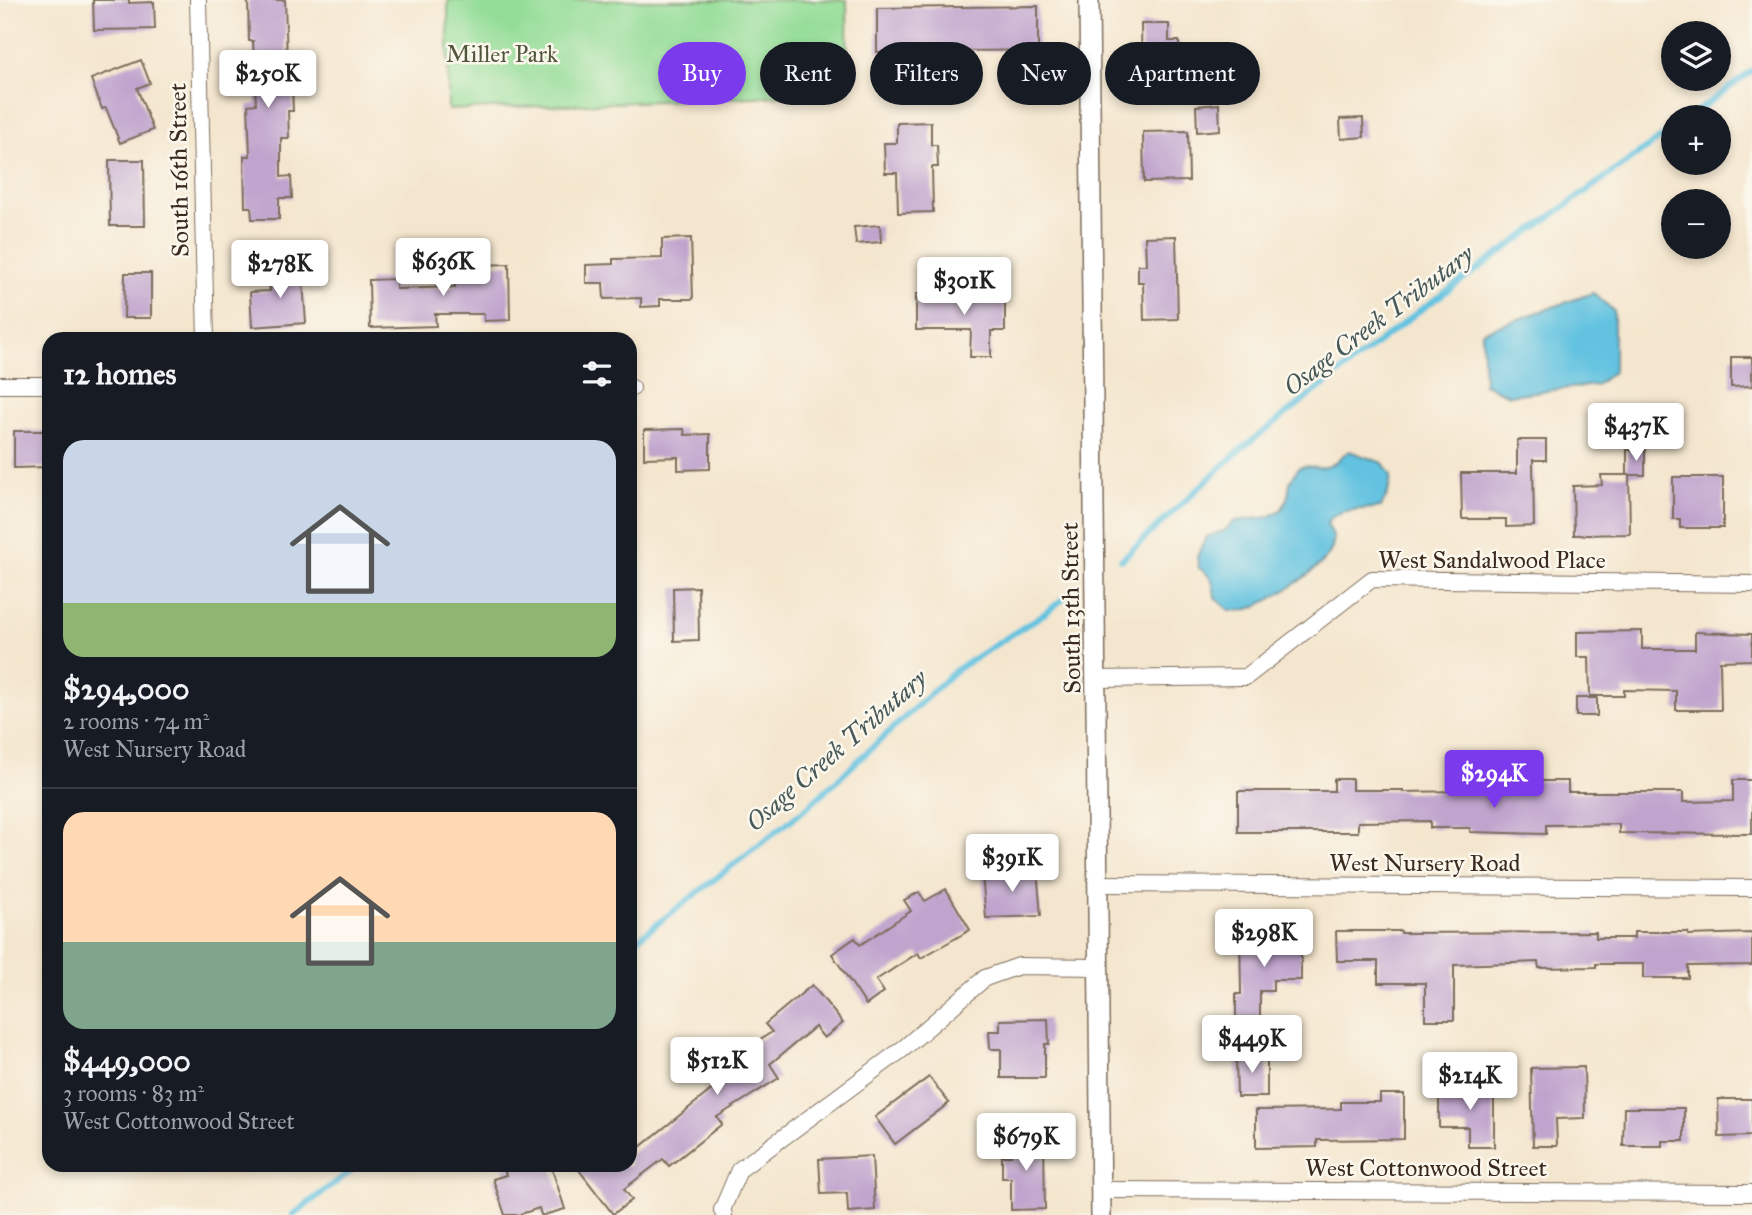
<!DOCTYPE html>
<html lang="en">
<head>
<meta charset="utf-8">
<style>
	body { margin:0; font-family:"IM FELL Great Primer",serif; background:#242831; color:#f1f3f6; height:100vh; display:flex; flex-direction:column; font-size:26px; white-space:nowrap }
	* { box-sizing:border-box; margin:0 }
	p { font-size:23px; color:#9ea1a6 }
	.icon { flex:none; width:38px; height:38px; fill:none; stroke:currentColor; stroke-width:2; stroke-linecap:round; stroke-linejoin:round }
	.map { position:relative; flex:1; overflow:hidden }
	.drawer { position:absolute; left:42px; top:332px; width:595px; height:840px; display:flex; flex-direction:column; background:#171b24; border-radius:21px; box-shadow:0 4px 10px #0003 }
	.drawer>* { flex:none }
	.top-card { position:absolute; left:658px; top:42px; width:665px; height:63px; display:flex; gap:14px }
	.buttons { position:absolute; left:1661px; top:21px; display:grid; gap:14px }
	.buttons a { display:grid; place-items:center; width:70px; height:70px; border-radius:50%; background:#171b24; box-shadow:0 4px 10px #0003; font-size:35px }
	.price { position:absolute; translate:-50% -60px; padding:0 16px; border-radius:7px; background:#fff; color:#222; font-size:23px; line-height:46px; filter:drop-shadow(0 2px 4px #0008) }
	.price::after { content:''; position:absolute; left:50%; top:42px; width:21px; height:16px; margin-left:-10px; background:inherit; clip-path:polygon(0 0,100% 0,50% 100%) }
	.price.on { background:#7c3aed; color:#fff }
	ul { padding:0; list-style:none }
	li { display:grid; align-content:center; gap:14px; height:371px; padding:0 21px }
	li+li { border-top:2px solid #363941 }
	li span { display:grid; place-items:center; height:217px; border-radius:21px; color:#555 }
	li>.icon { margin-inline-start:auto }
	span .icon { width:126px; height:126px; fill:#fffc; stroke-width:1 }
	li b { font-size:30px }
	h2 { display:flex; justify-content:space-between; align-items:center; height:84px; padding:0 21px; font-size:30px }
	.pill { padding:0 24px; border-radius:32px; background:#171b24; box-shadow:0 4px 10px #0003; font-size:24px; line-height:63px }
	.pill.on { background:#7c3aed; color:#fff }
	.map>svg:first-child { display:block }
	.green { fill:#94dd98; stroke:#68845b; stroke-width:2 }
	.water { fill:#62c2e0; stroke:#4e767f; stroke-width:2 }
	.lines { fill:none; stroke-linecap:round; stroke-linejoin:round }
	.stream { stroke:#62c2e0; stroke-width:6 }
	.building { fill:#c0a4cd }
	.minor-casing { stroke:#7c6c5c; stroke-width:18 }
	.tertiary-casing { stroke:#7c6c5c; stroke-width:22 }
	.minor { stroke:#fff; stroke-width:16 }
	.tertiary { stroke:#fff; stroke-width:19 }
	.labels { text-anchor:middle; stroke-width:5; stroke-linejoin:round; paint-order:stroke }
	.park-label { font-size:24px; fill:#51573c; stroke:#fbf7ec }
	.street-label { font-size:24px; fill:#3b2a1e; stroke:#fbf7ec }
	.water-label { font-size:26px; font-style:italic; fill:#475858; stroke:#fbf7ec }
</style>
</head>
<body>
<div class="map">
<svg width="1752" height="1215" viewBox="0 0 1752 1215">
	<rect width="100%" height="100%" fill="#fbf7ec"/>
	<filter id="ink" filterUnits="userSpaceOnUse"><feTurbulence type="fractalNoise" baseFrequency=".0143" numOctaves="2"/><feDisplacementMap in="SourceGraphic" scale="14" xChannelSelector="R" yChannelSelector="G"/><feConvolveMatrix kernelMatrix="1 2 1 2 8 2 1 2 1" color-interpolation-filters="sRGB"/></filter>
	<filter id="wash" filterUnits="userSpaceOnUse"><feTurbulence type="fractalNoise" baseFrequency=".00686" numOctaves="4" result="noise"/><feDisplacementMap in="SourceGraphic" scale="28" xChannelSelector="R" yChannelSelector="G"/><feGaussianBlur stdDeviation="1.57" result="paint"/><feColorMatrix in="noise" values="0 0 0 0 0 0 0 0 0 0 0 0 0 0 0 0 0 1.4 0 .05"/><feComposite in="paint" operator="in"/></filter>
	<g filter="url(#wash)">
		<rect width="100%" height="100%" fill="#f4e6ce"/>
		<path class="green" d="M448,0h399l1,93 -400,17z"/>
		<g class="water">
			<path d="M1593,293l21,18v60l-18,14 -87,10 -25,-11 -2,-52z"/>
			<path d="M1349,451l34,12 8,13 -3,17 -7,14c-17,3 -48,0 -54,17 5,8 9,16 4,26 -8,19 -65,55 -86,60 -5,1 -11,0 -16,0l-14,-12c-1,-15 -3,-22 -16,-30l-2,-11 9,-20 18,-6 11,-10 34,-4 13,-8 6,-12 2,-15 9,-15c11,-3 21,3 30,-1 7,-3 13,-11 20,-15z"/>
		</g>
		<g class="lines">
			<g class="stream">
				<path d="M1689,117l63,-46"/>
				<path d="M1121,560l120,-111 178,-138 254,-182"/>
				<path d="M630,945l179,-139 147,-136 91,-58 26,-21"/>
				<path d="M293,1215l64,-49"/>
			</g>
		</g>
		<g id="blocks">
			<g class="building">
				<path d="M93,0h36v3l25,-1 1,27 -61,1z"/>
				<path d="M248,0h37l2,61h4l2,50h-5l1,27h-8v39l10,-1 1,22h-13v21h-27l-1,-12h-6l-1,-51h6l-2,-51 8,-1 -3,-63h-4z"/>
				<path d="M1038,6v44l-161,2v-44z"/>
				<path d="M1141,24h28v17h10v34h-37z"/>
				<path d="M141,60l9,23 -13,5 16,42 -33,13 -14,-35 -4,1 -11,-30z"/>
				<path d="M1219,104l1,26 -23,2 -1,-26z"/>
				<path d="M1363,118l1,19 -23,2 -1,-20z"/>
				<path d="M931,122v23h6l1,22h-6l1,45 -35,1 -1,-40h-12l-1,-30h13v-20z"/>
				<path d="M1188,131l1,50 -45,1 -1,-50z"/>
				<path d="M109,160h35l1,66h-35z"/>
				<path d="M880,225l1,17 -25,2 -2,-17z"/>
				<path d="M1176,236l2,83 -34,1 -1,-38h-5v-17h8l-1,-28z"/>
				<path d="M691,238l2,61h-33v7l-19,1v-9l-37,1 -1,-16h-17v-18l27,-1v-5l49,-1v-19z"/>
				<path d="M464,260h18v5l27,-1 1,56 -26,1v-7h-49l1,12 -66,2 -1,-48 27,-1v10l59,-2v-10h9z"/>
				<path d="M302,268l4,55 -54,4 -2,-35 20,-1 -2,-21z"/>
				<path d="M125,273h26v45h-27z"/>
				<path d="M916,294h89v37h-14v26h-21l1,-27h-55z"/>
				<path d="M1731,357h21v29l-21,1z"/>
				<path d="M684,429l1,6 25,-1v35l-32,1v-13l-34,1v-28z"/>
				<path d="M14,431h35v36l-35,1z"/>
				<path d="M1517,440h29v20h-13l1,66 -28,1v-8h-44l-1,-46h56z"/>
				<rect x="1627" y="450" width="18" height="25"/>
				<path d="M1601,475h28l1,59 -56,1 -1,-49 29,-1z"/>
				<path d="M1673,477h50v51h-43v-9h-7z"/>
				<path d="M698,587l1,53 -25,1 -1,-53z"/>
				<path d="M1642,631v18h53v-17l57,2v26l-32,1 1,49h-45v-19l-52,-1v6h-34l-1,-39h-12v-25z"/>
				<rect x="1576" y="698" width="21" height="18"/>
				<path d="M1334,779h18v11h51v2l119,-2v-9h46v11h115v10l50,-1v-21h19v54l-133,-1v-9l-73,1v9l-76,-2v-4h-40v-7l-72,1v10h-120v-41h96z"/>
				<path d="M1037,869l4,47 -55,2 -4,-44z"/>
				<path d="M946,889l24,41 -49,28 -3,-5 -42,27 8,12 -18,13 -34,-51 23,-16 5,7 51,-34 -7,-11 15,-8 6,9z"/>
				<path d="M1240,931h25v10h36v39h-28v11h-13v26h-24v-23h5z"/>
				<path d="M1336,931h65v2l195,-1v6h38v-6h54v3l64,-2v32l-64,1v12h-45v-14h-47v3l-57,1 -1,-6 -84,3v55h-29v-37h-47v-22h-41z"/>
				<path d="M812,985l31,38 -19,15 -9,-11 -45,37 9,14 -62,39 5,7 -53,42 -6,-7 -39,30 8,11 -19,14 -37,-48h54v-11l85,-68 -8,-14 65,-41 -7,-8z"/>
				<path d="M1048,1019l1,25h-4v34h-44v-29h-11l-1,-18h11v-11z"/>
				<path d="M1267,1052v45h-30l-1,-44z"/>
				<path d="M1584,1067l1,51 -29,1 1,27h-24l-2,-78z"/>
				<path d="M929,1077l20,26 -54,41 -20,-27z"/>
				<path d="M1456,1081h26v6h12v60h-26v-20h-29v-34h17z"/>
				<path d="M1380,1094h24v45l-87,1v7l-61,1v-38l85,-1v-7h39z"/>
				<path d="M1718,1099h34v37l-33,1z"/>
				<path d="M1624,1108h60v33h-22v5h-39z"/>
				<path d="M1011,1138h33l1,71 -34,1v-32h-9v-22h9z"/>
				<path d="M872,1156l3,54 -27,2 -1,-19 -26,1 -2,-35z"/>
				<path d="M503,1166h48l14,43 -21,6h-3l-2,-7 -21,7h-13l-12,-36 13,-4z"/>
			</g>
		</g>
	</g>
	<g filter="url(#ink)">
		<use href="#blocks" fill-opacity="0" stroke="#7c6c5c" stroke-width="2"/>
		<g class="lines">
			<g class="minor-casing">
				<g id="minor">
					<path d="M198,0l8,340"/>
					<path d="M0,385h49"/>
					<path d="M630,388h2"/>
					<path d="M1097,679l149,-2 126,-98 380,5"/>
					<path d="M1098,884l654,4"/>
					<path d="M1101,1190l651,3"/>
					<path d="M724,1215l-2,-5 17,-40 165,-122 81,-70 34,-12 79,1"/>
				</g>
			</g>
			<g class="tertiary-casing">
				<path id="tertiary" d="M1089,0l12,1215"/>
			</g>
			<use href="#minor" class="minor"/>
			<use href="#tertiary" class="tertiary"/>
		</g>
	</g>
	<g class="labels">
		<g class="park-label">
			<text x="502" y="62">Miller Park</text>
		</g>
		<g class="street-label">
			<text transform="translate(179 170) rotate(-91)" y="8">South 16th Street</text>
			<text x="1492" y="568">West Sandalwood Place</text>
			<text transform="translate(1071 608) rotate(-91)" y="8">South 13th Street</text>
			<text x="1425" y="871">West Nursery Road</text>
			<text x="1426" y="1176">West Cottonwood Street</text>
		</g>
		<g class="water-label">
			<text transform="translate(1378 320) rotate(-37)" y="9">Osage Creek Tributary</text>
			<text transform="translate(836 750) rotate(-41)" y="9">Osage Creek Tributary</text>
		</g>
	</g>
</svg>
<div class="buttons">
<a><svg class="icon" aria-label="layers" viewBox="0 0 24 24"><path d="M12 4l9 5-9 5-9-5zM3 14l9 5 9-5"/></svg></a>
<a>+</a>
<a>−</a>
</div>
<b class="price" style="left:268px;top:110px">$250K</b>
<b class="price" style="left:443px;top:298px">$636K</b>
<b class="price" style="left:280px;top:300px">$278K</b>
<b class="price" style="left:964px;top:317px">$301K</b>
<b class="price" style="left:1636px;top:463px">$437K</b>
<b class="price on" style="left:1494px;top:810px">$294K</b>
<b class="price" style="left:1012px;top:894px">$391K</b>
<b class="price" style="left:1264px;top:969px">$298K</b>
<b class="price" style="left:1252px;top:1075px">$449K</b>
<b class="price" style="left:717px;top:1097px">$512K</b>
<b class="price" style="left:1470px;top:1112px">$214K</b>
<b class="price" style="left:1026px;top:1173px">$679K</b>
<div class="top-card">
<a class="pill on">Buy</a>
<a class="pill">Rent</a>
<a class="pill">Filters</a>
<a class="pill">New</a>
<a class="pill">Apartment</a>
</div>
<section class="drawer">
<h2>12 homes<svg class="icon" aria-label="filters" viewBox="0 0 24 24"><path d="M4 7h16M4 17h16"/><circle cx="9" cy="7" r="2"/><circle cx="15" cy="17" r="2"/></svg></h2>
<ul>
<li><span style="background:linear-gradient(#c9d6e8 75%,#8fb573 0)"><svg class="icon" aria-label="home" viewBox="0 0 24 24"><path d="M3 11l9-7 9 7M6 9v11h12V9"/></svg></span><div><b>$294,000</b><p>2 rooms · 74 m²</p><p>West Nursery Road</p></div></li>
<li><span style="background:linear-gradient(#ffd9b3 60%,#7fa58c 0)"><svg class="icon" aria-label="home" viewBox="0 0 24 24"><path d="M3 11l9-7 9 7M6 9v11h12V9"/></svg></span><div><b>$449,000</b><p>3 rooms · 83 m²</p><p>West Cottonwood Street</p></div></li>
</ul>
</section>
</div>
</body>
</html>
